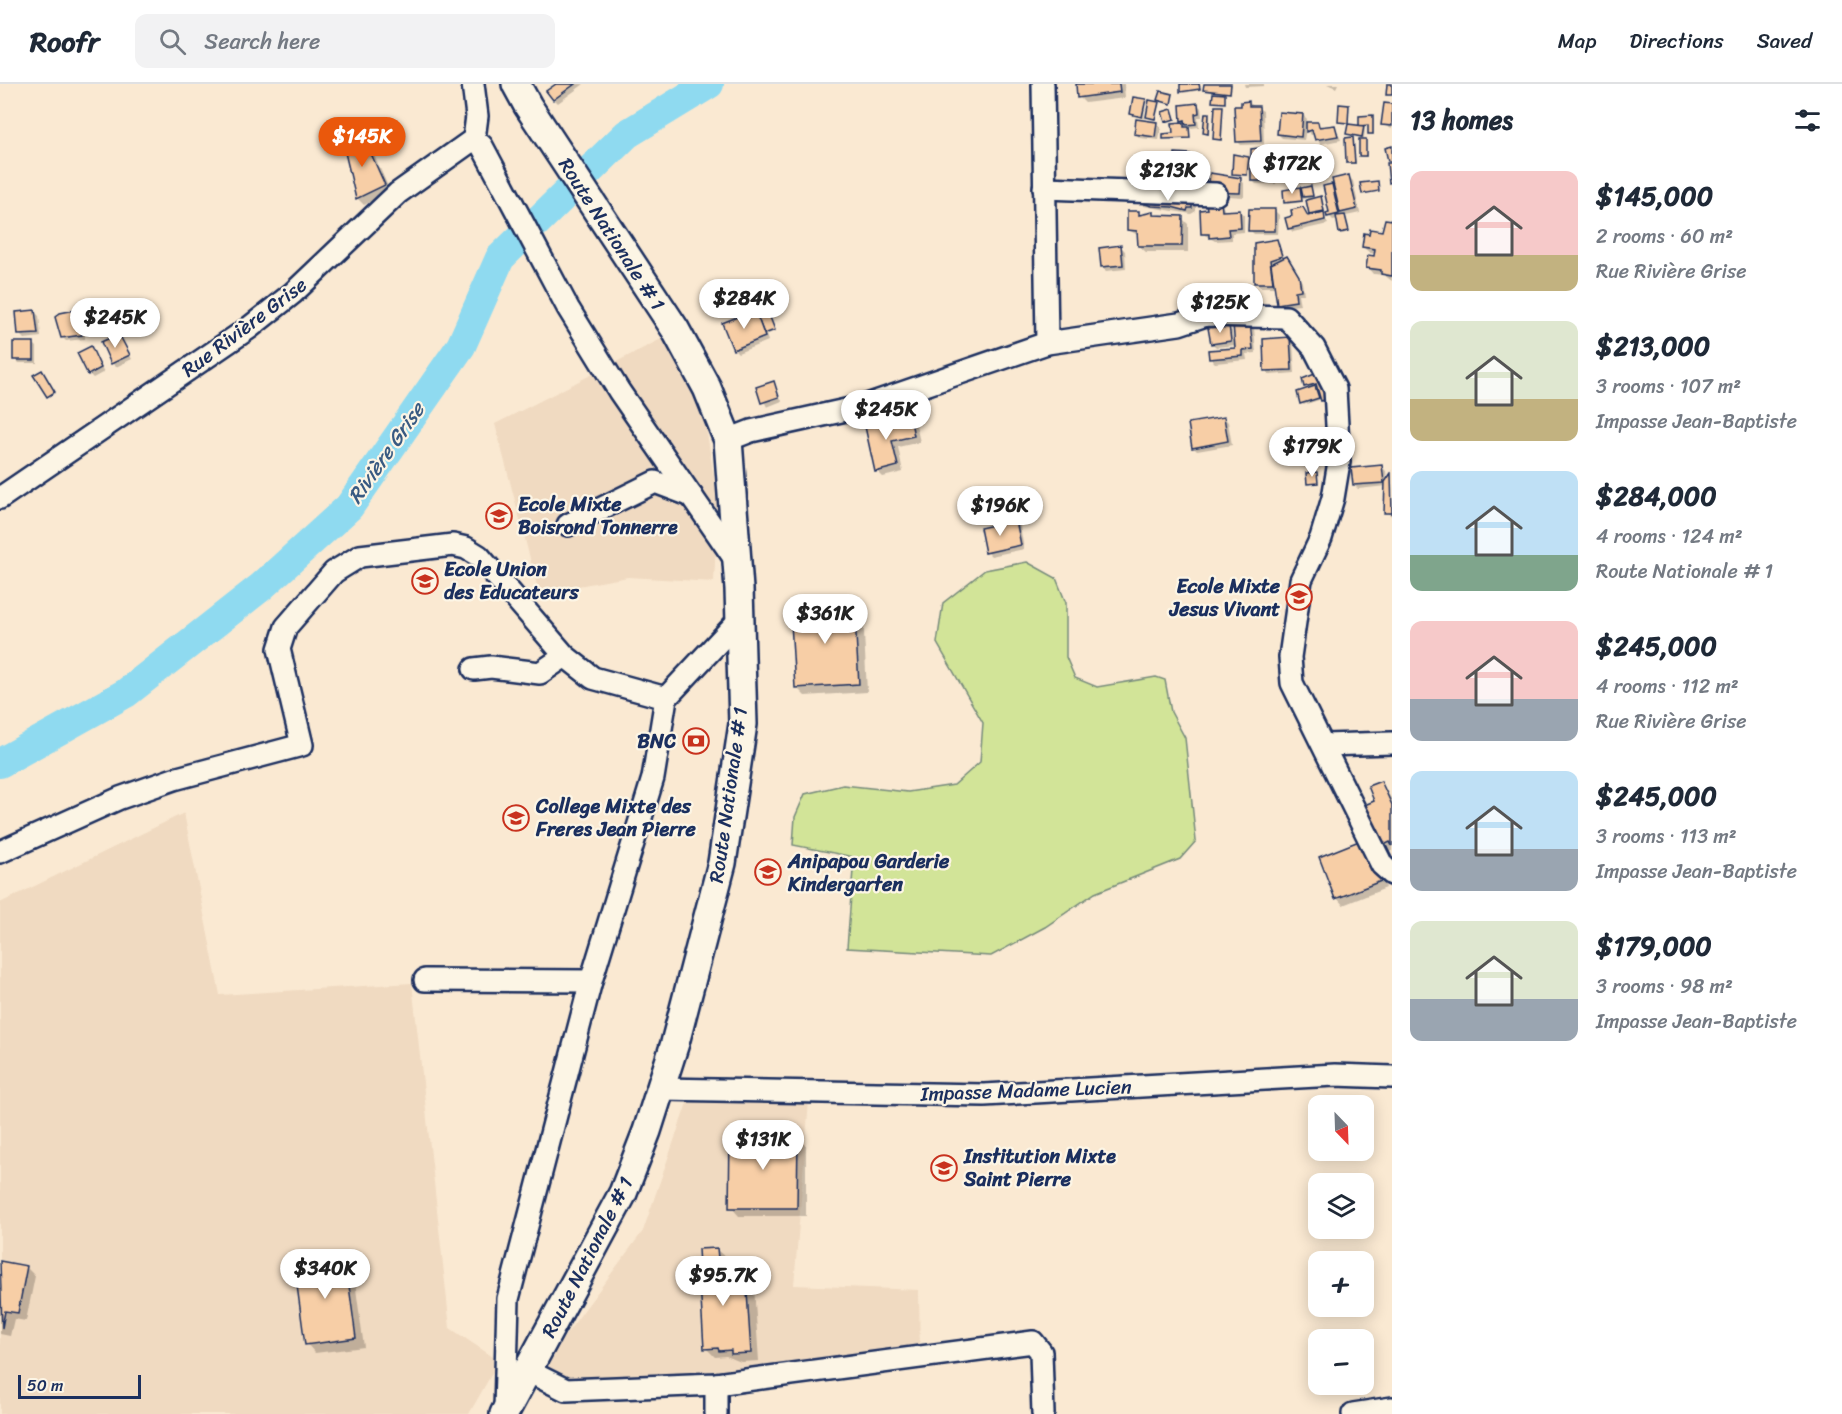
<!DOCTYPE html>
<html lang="en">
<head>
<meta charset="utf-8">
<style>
	body { margin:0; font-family:Sriracha,sans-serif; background:#f2f2f3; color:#1f2937; height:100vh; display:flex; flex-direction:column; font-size:22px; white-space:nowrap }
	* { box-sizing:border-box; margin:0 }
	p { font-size:20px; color:#747a83 }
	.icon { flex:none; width:33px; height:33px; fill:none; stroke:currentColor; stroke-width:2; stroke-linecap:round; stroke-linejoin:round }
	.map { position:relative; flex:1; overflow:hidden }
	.side { display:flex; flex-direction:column; background:#fff; width:450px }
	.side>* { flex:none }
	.needle { width:39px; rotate:157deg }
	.tools { position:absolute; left:1308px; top:1011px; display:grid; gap:12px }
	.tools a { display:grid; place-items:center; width:66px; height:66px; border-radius:12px; background:#fff; box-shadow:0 3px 15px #0003; font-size:30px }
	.scale { position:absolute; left:18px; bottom:15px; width:123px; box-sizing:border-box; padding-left:6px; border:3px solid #1b2f5e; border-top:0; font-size:16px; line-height:21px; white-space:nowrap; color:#1b2f5e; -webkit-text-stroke:4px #fcf5e5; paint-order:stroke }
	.price { position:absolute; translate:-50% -51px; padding:0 14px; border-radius:21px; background:#fff; color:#222; font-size:20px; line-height:39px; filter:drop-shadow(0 2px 3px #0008) }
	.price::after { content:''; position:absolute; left:50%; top:36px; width:18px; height:14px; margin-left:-9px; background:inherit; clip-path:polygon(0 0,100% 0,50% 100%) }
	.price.selected { background:#ea580c; color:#fff }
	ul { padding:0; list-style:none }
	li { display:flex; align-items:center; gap:18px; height:150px; padding:0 18px }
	li span { display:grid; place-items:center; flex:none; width:168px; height:120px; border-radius:12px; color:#555 }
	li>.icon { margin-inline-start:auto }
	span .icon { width:72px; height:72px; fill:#fffc; stroke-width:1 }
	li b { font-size:26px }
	h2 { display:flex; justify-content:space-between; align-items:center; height:72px; padding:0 18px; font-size:26px }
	header { display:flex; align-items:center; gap:36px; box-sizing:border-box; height:84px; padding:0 30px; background:#fff; border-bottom:2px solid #e0e1e3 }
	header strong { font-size:28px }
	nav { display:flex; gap:33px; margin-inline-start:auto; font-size:21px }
	.search { width:420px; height:54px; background:#f2f2f3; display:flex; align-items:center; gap:15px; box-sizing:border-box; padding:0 21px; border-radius:12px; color:#747a83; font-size:22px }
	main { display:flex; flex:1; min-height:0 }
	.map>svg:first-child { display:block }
	.built { fill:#f0dac1 }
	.green { fill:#d2e498; stroke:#768a7b; stroke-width:1.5 }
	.shadow { fill:#0003 }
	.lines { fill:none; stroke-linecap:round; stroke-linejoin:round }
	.river { stroke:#8fdaf0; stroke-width:30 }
	.building { fill:#f7cea6; stroke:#1b2f5e; stroke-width:1.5 }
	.minor-casing { stroke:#1b2f5e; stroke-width:26 }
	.major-casing { stroke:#1b2f5e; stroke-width:32 }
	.minor { stroke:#fcf5e5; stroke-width:21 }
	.major { stroke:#fcf5e5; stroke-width:27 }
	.labels { text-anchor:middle; stroke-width:4.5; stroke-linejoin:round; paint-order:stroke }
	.street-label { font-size:20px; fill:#1b2f5e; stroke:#fcf5e5 }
	.poi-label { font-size:20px; font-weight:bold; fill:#1b2f5e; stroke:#fcf5e5; text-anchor:start }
	.water-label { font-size:21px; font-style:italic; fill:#385a82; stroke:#fcf5e5 }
</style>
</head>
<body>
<header>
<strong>Roofr</strong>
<div class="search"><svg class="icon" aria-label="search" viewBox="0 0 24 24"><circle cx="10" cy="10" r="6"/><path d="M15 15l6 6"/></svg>Search here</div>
<nav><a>Map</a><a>Directions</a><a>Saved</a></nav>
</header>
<main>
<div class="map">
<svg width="1392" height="1330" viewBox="0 0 1392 1330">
	<rect width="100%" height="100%" fill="#fae9d2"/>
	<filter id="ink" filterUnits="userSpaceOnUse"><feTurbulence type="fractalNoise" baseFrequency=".0167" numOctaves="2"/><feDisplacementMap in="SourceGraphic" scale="12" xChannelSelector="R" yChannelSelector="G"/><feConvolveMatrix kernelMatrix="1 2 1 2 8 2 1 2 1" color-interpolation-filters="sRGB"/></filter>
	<g filter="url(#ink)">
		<g class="built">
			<path d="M663,254l20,29 23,60 12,75 -4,80 -86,-5 -89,16 -44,-169z"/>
			<path d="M184,729l36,182 192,-12 38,345 49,33 -30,53h-469v-511z"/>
			<path d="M688,1016l121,1 -15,184 125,5 1,71 -347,34 -32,-27 102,-137z"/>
		</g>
		<path class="green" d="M1027,478l29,16 10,25v54l9,21 22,9 59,-10 9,3 6,32 14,26 11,103 -16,18 -85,34 -50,34 -54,29 -144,-8 7,-91 -61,-12 2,-28 10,-23 38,-9 65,7 46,-7 26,-23 3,-39 -46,-80 6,-40 42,-33z"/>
		<g class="shadow">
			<path d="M559,0h25l-26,19 -4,-4z"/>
			<path d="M1077,0h47l1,14 -40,5 -6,-6z"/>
			<path d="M1186,0h14l1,6 -18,3z"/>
			<path d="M1206,0h26l-1,10 -24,-3z"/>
			<path d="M1244,0h20v2l-19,1z"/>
			<path d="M1327,0h11l-2,4z"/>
			<path d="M1145,17l-1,17 -11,-2 -2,-2z"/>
			<path d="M1249,19l14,8 1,33 -23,1 -4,-4 6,-34z"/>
			<path d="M1158,20l-2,15 -7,-1 -2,-2z"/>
			<path d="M1197,20l4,4 1,9h-4l1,10 -8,1 -8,-8z"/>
			<path d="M1392,21v24l-9,-4z"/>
			<path d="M1223,23l-1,34 -6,-1 -2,-1z"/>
			<path d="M1348,23l1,17 -8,-1 -2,-1z"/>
			<path d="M1208,30l2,2 -1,19 -4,-2z"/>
			<path d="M1303,31l4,4 -1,5 29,3 6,13 -21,4 -5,-10 -4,1 -5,-6 -2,11 -22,-2 -4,-4z"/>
			<path d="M1361,33l13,1v17l-5,-2v-7l-4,1 -1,11 -17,-4 14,-7z"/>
			<path d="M1157,40l4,4 -2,12 -19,-2 -4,-4z"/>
			<path d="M1174,40h11v4h5v11h-24l-1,-1 9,-3z"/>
			<path d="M364,55l6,7 20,45 -26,14 -6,-6 -13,-54z"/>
			<path d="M1353,55l3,25h-7l-1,-2z"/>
			<path d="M1365,57l2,16h-5l-2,-1z"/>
			<path d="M1268,65l4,4 4,31h-20l-4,-4z"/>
			<path d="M1190,72v13l-15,-3z"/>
			<path d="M1319,73l4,4v15h-31l-4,-4z"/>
			<path d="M1248,75v17l-13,-1 -2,-2z"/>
			<path d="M1206,86l1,19 -26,-4 -1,-11 15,1z"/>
			<path d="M1349,93l4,4 7,32 -14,3 3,16 -7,2 -4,-15 -5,1 -4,-4 2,-3 -6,-26z"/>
			<path d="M1240,95l4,4v14l-31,-2z"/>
			<path d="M1311,104l3,11h8l3,13 -3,1 6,11 -35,8 -4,-4 13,-19 9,9 -4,-20 -5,1 1,3 -16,2 -2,-13z"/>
			<path d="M1140,118l56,1v8l-5,3 -47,-8z"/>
			<path d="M1221,118l4,10 14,-1 5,4v17l-12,1v7l-17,1 -12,-7 5,-24z"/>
			<path d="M1275,127l4,4 -1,19h-24l-4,-4z"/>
			<path d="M1138,129l3,3 11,-2 3,3 27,1 6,6v28h-42l-7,-6v-10l-10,-6z"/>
			<path d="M1392,138v59l-8,-6 -10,-1 -6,-7 8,-13 -6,-1 -7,-6 7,-12 14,-3z"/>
			<path d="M1276,157l9,18 5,3 12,20 2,12h-6l2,11 -18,2 -4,-4 -2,-16h-16l-4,-4z"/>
			<path d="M1121,163l4,4 1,18 -20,2 -4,-4z"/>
			<path d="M767,226l8,21 -9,4 2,6 -30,12 -4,-4z"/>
			<path d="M35,228l4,4 2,21 -17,2 -4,-4z"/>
			<path d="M75,228l4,4v9l6,5v9l-19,2 -4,-4z"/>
			<path d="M1250,240l4,4 2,25 -10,1 1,6 -32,3 -4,-4 26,-10v-4l-21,2 -4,-4 16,-16 4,4 1,9h3z"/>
			<path d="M119,251l13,24 -16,8 -4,-4z"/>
			<path d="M1289,255l4,4 2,30 -25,2 -4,-5z"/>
			<path d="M33,259l4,4v16h-18l-4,-4z"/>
			<path d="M90,264l14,24 -11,6 -4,-4z"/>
			<path d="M1320,290l6,31 -4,-6 -19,6 6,-15 -3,-4z"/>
			<path d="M773,299l9,18 -15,6 -9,-19z"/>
			<path d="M1224,334l4,4 4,23 -35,6 -4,-4z"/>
			<path d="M910,335l6,6 4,17 -22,5 5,25 -20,5 -6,-6 1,-51 5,5z"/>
			<path d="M1382,383l4,4 1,11 5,-7v41l-6,-4v-26l-28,3 -4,-4z"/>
			<path d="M1016,438l4,4 4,23 -33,7 -4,-4z"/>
			<path d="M854,520l9,9 4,79 -62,4 -9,-9z"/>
			<path d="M1381,698l11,18v51l-6,2 -7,-6 -3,-46z"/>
			<path d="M1370,763l16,41 -43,17 -6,-7z"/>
			<path d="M797,1053l9,9v70h-67l-8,-9z"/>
			<path d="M717,1166l9,8 1,22 18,-1 9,8 5,74 -18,1 -15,-6 -11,1 -9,-9z"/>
			<path d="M345,1174l8,9 11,80 -49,6 -8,-9z"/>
			<path d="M0,1178l26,5 9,9 -9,45 -12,-2 -4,17 -10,-2z"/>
		</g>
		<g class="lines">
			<path class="river" d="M0,679l126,-70 135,-106 88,-80 112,-161 39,-88 127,-124 82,-50"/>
		</g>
		<g class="building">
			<path d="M556,0h19l-22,16 -7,-9z"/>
			<path d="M1076,0h43l1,8 -43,6z"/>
			<path d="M1180,0h19l1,5 -20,3z"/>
			<path d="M1204,0h27l-1,9 -27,-3z"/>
			<path d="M1387,0h5v11h-6z"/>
			<path d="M1160,7l13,3 -2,10 -14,-4z"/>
			<path d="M1213,9l12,1v9l-13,-1z"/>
			<path d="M1133,13l13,2 -4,18 -12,-3z"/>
			<path d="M1149,16l10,2 -4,17 -9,-2z"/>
			<path d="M1249,17v5h10l2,35 -25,1 -2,-36h7v-4z"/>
			<path d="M1198,19l1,10 -4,1 1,10 -10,1 -1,-5 -4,1 -1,-16z"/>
			<path d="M1384,19l8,1v22l-11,-1z"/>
			<path d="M1339,20l10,1 -1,18 -10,-1z"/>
			<path d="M1215,22h8l-2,34 -8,-1z"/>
			<path d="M1172,25l3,10 -10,3 -3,-10z"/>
			<path d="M1279,28l24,2 -2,23 -24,-3z"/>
			<path d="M1205,29h4l-1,21 -5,-1z"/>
			<path d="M1373,31v19h-5v-9l-9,1v-10z"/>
			<path d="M1136,35l21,3 -2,15 -21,-3z"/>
			<path d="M1184,38v5h5l1,11 -27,1v-5l10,-1 -1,-10z"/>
			<path d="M1306,38h12l1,5 16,-2 3,11 -23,4 -3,-10 -6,2z"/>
			<path d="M1348,40l16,2 -2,11 -16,-3z"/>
			<path d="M1353,53l2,26h-9l-1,-25z"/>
			<path d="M364,54l21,47 -29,14 -13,-55z"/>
			<rect x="1359" y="55" width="7" height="17"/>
			<path d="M1392,62v15h-4l-3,-13z"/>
			<path d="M1268,63l5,34h-22v-32z"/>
			<path d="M1175,69l15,1 -1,14 -15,-2z"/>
			<path d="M1233,70l16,3 -2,18 -15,-1z"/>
			<path d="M1320,71v17l-34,1v-17z"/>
			<path d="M1387,79h5v19l-3,1z"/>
			<path d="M1193,83l14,1 -1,20 -13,-1z"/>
			<path d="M1179,89h13v12l-14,-1z"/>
			<path d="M1210,89l31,5 -1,15 -32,-1z"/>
			<path d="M1349,91l8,34 -17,4 -8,-34z"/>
			<path d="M1378,97l1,10 -17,3 -2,-11z"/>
			<path d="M1332,100l7,30 -12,3 -1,-4 3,-1 -6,-26z"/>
			<path d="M1311,102l2,10 -10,1 -2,-9z"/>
			<path d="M1300,103l2,14 -18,2 -1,-13z"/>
			<path d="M1321,112l3,15 -15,3 -3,-14z"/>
			<path d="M1139,113h53v11h-4l-1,3 -15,-4 -20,-1 -14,-4z"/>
			<path d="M1221,117l1,10 18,-1 1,18 -13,1 1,7 -20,2v-4h-8l-1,-24 7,-1 -1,-5z"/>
			<path d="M1303,123l5,9 16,-4 1,8 -37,9 -3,-11 7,-2 -1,-6z"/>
			<path d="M1249,125h26v22h-27z"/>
			<path d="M1127,127h12v4l14,-3v3l30,1 -1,30h-44l-1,-15 -10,-1z"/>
			<path d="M1345,131l4,16 -10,2 -3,-17z"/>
			<path d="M1385,135l7,1v56l-11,-2v-4l-15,-2 2,-13 6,1 1,-7 -13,-2 2,-14 5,1 1,-5 12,2z"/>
			<path d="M1277,155l5,17 -12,4 3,23h-19v-40z"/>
			<path d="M1121,161l2,20 -22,2 -2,-19z"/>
			<path d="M1287,172l12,20 2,14 -6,1 1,10 -19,3 -6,-40z"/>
			<path d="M766,223l9,23 -11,4 -9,-23z"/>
			<path d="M35,226l3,24 -20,1 -2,-23z"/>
			<path d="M75,226l1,11 5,3 1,11 -21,3 -6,-21 5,-4z"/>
			<path d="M755,226l10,27 -32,13 -11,-27z"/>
			<path d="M1250,239l3,26 -10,1v6l-34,3 -1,-9 27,-2 -2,-24z"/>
			<path d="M1229,241l2,16 -20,3 -3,-16z"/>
			<path d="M119,250l11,21 -19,9 -10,-22z"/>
			<path d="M1290,253l2,33 -28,1 -1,-32z"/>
			<rect x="13" y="258" width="21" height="18"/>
			<path d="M91,262l10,22 -13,7 -11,-22z"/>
			<path d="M42,286l13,22 -8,5 -14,-22z"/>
			<path d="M1320,288l9,27 -8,2 -5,-17 -12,3 -2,-8z"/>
			<path d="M774,297l5,16 -18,6 -5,-16z"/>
			<path d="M1315,302l4,12 -19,6 -3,-12z"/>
			<path d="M910,333l4,19 -22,5 6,25 -23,6 -11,-50 14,-3 2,5z"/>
			<path d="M1224,333l4,24 -36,7 -4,-25z"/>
			<path d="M1382,381l2,18 -31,2 -2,-17z"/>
			<path d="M1317,388l1,11 -11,1 -1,-11z"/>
			<path d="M1391,389l1,40h-8l1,-31z"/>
			<path d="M1016,436l5,25 -36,8 -5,-25z"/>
			<path d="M854,518l5,82 -64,4 -5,-82z"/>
			<path d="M1381,697l11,24v41l-2,-4 -12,6 -18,-41 14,-6 -6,-15z"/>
			<path d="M1364,755l17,42 -46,18 -16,-42z"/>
			<path d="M730,1051h68l-1,73h-68z"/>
			<path d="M717,1164l3,31 26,-2 5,76 -20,1v-4l-12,1 -1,-3 -14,1 -6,-100z"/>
			<path d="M345,1172l11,82 -51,7 -11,-82z"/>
			<path d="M0,1177l27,5 -9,47 -13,-2 -3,17z"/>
		</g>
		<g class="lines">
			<g class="minor-casing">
				<g id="minor">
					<path d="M473,0l4,32 -3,23 8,7 86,162 51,83 118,171"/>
					<path d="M1043,0l4,259"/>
					<path d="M1044,104l172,6"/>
					<path d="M728,356l23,-9 113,-25 183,-63 132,-19 27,-9 80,2 28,31 21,41 4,73 -6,36 -12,40 -20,42 -11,77 2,26 90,182 10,9"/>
					<path d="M0,414l249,-170 44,-35 105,-100 76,-54"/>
					<path d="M568,441l87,-43 37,14"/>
					<path d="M474,585l17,-2 49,6 25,-17"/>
					<path d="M1324,661l68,-2"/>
					<path d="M0,768l120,-54 54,-19 128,-34 -23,-96 7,-22 48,-55 26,-16 93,-11 13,3 13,8 86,100 28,22 73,20"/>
					<path d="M425,896l166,1"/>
					<path d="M661,1005l323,6 351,-20 57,2"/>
					<path d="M528,1287l38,19 150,-6 317,-42 8,10 2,62"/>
					<path d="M716,1300v30"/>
					<path d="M505,1326l3,-111 83,-318 62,-203 13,-80 74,-79"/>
					<path d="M1353,1330l39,-6"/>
				</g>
			</g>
			<g class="major-casing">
				<path id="major" d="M504,1330l119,-221 24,-62 28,-88 47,-180 21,-139 -4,-135 -11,-149 -21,-52 -32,-59 -147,-223 -12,-22"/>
			</g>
			<use href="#minor" class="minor"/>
			<use href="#major" class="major"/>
		</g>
	</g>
	<defs>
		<g id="school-ring" transform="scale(1.35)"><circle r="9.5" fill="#fcf5e5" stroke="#c8321e" stroke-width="1.5"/><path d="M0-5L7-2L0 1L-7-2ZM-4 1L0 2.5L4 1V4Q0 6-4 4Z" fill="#c8321e"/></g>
		<g id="bank-ring" transform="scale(1.35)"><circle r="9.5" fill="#fcf5e5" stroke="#c8321e" stroke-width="1.5"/><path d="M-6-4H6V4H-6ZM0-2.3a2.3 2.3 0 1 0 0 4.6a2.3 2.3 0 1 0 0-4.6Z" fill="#c8321e"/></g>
	</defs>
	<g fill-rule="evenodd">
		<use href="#school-ring" x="499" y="432"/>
		<use href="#school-ring" x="425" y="497"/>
		<use href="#school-ring" x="1299" y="513"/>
		<use href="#bank-ring" x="696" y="657"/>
		<use href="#school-ring" x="516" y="734"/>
		<use href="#school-ring" x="768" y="788"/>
		<use href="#school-ring" x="944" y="1084"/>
	</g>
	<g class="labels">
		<g class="street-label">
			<text transform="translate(612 150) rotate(57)" y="7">Route Nationale # 1</text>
			<text transform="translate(244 243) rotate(-37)" y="7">Rue Rivière Grise</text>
			<text transform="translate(728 711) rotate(-82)" y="7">Route Nationale # 1</text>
			<text transform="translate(1026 1006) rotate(-2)" y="7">Impasse Madame Lucien</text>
			<text transform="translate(587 1173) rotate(-63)" y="7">Route Nationale # 1</text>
		</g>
		<g class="poi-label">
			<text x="518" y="427">Ecole Mixte<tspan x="518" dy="23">Boisrond Tonnerre</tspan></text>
			<text x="444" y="492">Ecole Union<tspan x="444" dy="23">des Educateurs</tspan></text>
			<text x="1280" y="509" text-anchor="end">Ecole Mixte<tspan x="1280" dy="23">Jesus Vivant</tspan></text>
			<text x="676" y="664" text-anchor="end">BNC</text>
			<text x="536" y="729">College Mixte des<tspan x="536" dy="23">Freres Jean Pierre</tspan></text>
			<text x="788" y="784">Anipapou Garderie<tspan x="788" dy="23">Kindergarten</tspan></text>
			<text x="964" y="1079">Institution Mixte<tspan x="964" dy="23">Saint Pierre</tspan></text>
		</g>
		<g class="water-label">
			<text transform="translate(386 369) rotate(-55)" y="7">Rivière Grise</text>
		</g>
	</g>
</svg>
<div class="tools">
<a><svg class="needle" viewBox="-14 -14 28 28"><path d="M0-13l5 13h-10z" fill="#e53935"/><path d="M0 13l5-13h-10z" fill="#747a83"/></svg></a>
<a><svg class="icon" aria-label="layers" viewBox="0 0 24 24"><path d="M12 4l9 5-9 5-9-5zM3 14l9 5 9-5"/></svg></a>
<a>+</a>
<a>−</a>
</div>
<div class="scale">50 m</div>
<b class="price selected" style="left:362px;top:84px">$145K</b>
<b class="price" style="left:1292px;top:111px">$172K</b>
<b class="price" style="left:1168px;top:118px">$213K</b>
<b class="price" style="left:744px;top:246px">$284K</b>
<b class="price" style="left:1220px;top:250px">$125K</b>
<b class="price" style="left:115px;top:265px">$245K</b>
<b class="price" style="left:886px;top:357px">$245K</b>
<b class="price" style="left:1312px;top:394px">$179K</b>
<b class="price" style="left:1000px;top:453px">$196K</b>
<b class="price" style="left:825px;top:561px">$361K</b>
<b class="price" style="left:763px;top:1087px">$131K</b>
<b class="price" style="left:325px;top:1216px">$340K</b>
<b class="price" style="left:723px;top:1223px">$95.7K</b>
</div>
<section class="side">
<h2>13 homes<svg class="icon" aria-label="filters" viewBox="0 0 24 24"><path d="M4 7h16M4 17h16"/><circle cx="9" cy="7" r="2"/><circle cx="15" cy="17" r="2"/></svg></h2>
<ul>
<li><span style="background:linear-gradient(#f6c9c9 70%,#c2b280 0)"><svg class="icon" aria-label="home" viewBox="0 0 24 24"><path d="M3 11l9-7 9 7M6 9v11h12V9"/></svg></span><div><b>$145,000</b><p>2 rooms · 60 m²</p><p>Rue Rivière Grise</p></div></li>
<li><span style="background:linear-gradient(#dfe7d0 65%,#c2b280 0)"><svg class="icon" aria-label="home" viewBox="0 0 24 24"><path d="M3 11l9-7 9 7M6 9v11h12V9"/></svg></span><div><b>$213,000</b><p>3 rooms · 107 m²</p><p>Impasse Jean-Baptiste</p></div></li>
<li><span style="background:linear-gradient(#bfe0f5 70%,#7fa58c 0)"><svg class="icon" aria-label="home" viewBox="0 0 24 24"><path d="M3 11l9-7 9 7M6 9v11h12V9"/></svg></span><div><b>$284,000</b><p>4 rooms · 124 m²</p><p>Route Nationale # 1</p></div></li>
<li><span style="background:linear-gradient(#f6c9c9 65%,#9aa5b1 0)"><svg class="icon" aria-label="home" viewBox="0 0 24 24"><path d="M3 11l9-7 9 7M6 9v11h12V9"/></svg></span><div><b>$245,000</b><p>4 rooms · 112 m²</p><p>Rue Rivière Grise</p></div></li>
<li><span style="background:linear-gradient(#bfe0f5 65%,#9aa5b1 0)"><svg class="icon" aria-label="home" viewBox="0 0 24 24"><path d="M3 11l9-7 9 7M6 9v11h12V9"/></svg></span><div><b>$245,000</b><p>3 rooms · 113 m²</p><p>Impasse Jean-Baptiste</p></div></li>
<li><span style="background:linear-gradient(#dfe7d0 65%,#9aa5b1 0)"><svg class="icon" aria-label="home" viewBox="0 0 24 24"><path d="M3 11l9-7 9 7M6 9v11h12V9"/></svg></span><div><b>$179,000</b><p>3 rooms · 98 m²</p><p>Impasse Jean-Baptiste</p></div></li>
</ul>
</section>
</main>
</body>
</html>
